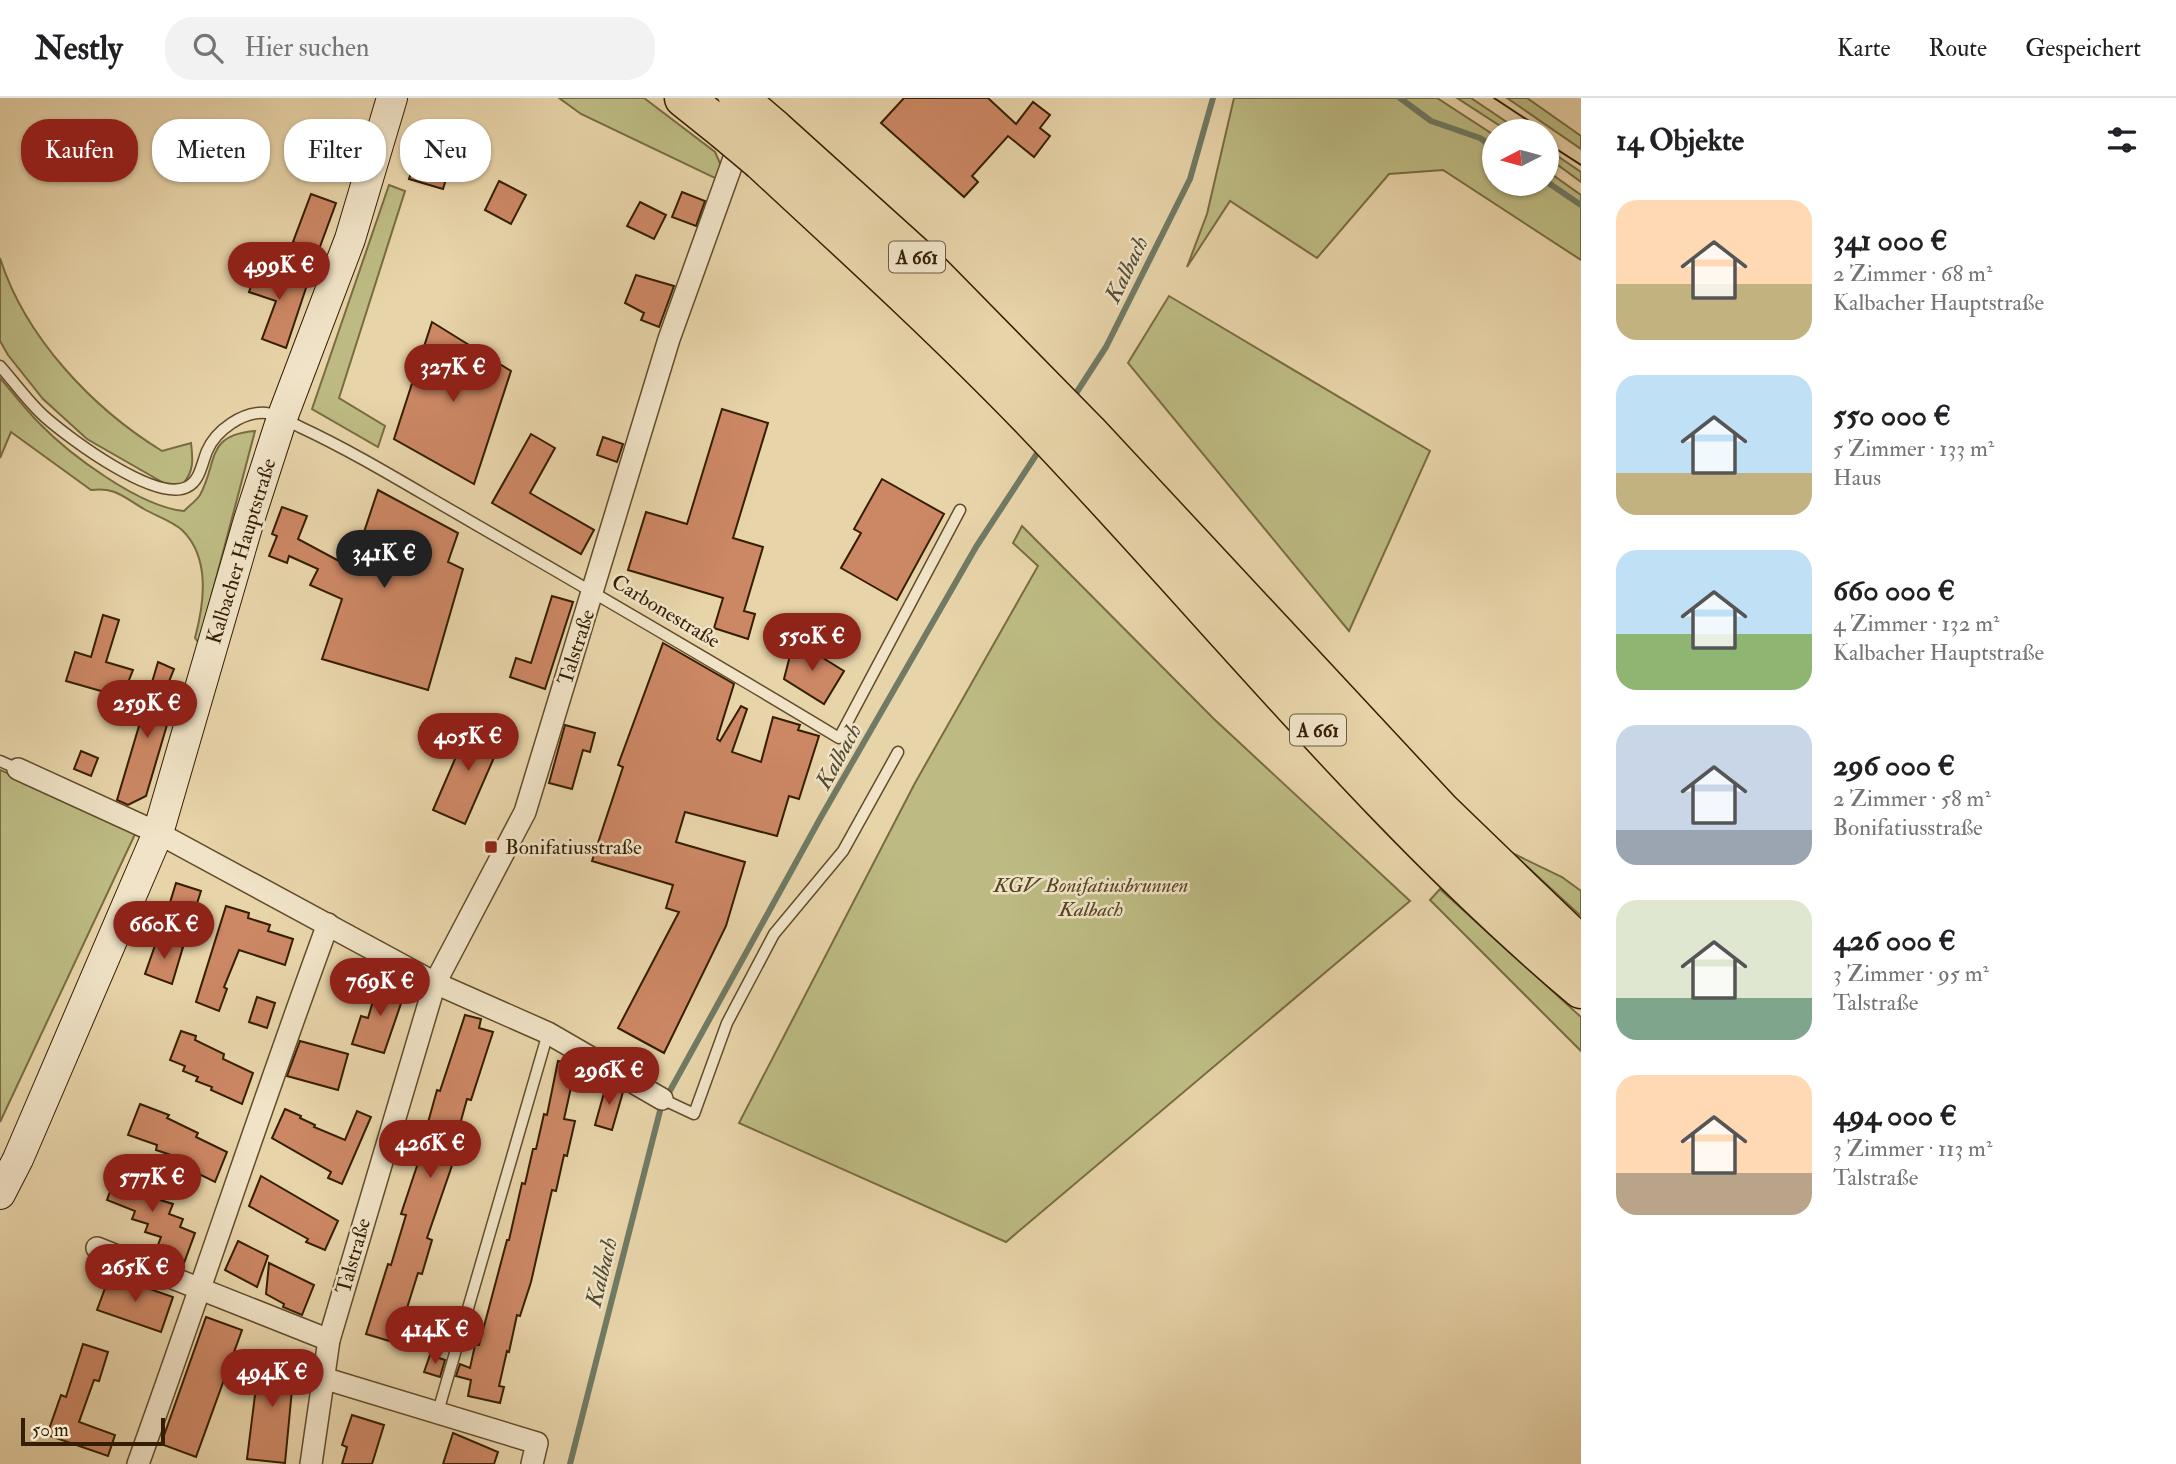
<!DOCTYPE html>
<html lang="de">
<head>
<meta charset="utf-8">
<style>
	body { margin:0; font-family:"IM FELL Double Pica",serif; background:#f2f2f2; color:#202124; height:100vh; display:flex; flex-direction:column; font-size:26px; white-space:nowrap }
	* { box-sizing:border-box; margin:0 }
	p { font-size:23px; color:#757577 }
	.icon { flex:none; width:38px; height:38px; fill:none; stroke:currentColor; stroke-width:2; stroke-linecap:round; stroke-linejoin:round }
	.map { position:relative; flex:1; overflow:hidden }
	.side { display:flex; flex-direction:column; background:#fff; width:595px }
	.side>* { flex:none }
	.banner { position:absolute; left:21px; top:21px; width:665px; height:63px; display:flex; gap:14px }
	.needle { width:46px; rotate:264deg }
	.controls { position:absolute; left:1482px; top:21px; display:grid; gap:14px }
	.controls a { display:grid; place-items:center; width:77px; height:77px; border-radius:50%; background:#fff; box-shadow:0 2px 5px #0004; font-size:35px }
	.scale { position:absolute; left:21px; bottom:18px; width:144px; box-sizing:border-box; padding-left:7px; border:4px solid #351e00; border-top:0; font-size:19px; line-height:24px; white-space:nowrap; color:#351e00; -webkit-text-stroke:5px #f0e3c7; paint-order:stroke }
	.price { position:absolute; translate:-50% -60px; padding:0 16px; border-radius:24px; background:#8f2418; color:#fff; font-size:23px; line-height:46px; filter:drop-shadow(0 2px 4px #0008) }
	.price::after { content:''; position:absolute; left:50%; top:42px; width:21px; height:16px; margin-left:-10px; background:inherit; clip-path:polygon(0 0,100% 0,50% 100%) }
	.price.selected { background:#222; color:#fff }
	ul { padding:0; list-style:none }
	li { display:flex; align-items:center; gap:21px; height:175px; padding:0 35px }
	li span { display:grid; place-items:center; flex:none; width:196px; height:140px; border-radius:21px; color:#555 }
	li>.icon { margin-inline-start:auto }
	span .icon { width:84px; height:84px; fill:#fffc; stroke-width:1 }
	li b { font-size:30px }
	h2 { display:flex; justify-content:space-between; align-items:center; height:84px; padding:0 35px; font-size:30px }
	.tag { padding:0 24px; border-radius:28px; background:#fff; box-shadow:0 2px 5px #0004; font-size:24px; line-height:63px }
	.tag.selected { background:#8f2418; color:#fff }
	header { display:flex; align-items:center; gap:42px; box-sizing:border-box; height:98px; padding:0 35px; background:#fff; border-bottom:2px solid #e0e0e0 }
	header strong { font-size:33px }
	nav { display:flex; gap:38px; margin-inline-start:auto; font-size:24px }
	.search { width:490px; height:63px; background:#f2f2f2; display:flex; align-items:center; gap:18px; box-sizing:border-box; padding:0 24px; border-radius:28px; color:#757577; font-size:26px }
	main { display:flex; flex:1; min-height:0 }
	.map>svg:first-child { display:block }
	.green { fill:#bdbb83; stroke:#796c42; stroke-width:2 }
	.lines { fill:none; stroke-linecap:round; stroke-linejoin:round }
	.stream { stroke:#707a64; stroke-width:6 }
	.building { fill:#cc8764; stroke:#351e00; stroke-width:2 }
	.lane-casing { stroke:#624c2a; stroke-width:13 }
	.street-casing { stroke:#624c2a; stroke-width:24 }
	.secondary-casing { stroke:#351e00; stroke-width:32 }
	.highway-casing { stroke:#351e00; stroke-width:41 }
	.lane { stroke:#f0e3c7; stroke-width:10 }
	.street { stroke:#f0e3c7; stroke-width:21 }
	.secondary { stroke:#f0e3c7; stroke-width:30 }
	.highway { stroke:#e8d4a9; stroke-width:38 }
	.tram { stroke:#351e00; stroke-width:2 }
	.highway-bridge-casing { stroke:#351e00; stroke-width:41; stroke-linecap:butt }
	.highway-bridge { stroke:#e8d4a9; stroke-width:38 }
	.poi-dot { fill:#8f2418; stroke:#f0e3c7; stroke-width:2.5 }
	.labels { text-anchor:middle; stroke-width:5; stroke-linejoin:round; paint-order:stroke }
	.shield { fill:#f0e3c7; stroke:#6d593c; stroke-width:2 }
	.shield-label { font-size:19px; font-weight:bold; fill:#351e00 }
	.street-label { font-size:21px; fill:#351e00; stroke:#f0e3c7 }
	.poi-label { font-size:21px; fill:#351e00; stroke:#f0e3c7; text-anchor:start }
	.park-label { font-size:21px; font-style:italic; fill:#574521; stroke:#f0e3c7 }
	.water-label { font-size:23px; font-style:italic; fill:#524c32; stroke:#f0e3c7 }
</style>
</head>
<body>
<header>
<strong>Nestly</strong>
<div class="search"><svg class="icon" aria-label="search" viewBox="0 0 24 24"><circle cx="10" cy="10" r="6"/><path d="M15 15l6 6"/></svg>Hier suchen</div>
<nav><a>Karte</a><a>Route</a><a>Gespeichert</a></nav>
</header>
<main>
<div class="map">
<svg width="1581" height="1366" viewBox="0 0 1581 1366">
	<rect width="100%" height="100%" fill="#e8d4a9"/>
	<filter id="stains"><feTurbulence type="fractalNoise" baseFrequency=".00286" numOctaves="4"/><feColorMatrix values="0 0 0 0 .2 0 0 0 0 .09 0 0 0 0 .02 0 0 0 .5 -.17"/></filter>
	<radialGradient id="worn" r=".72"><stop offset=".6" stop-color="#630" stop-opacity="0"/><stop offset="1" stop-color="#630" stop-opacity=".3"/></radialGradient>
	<g class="green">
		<path d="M559,0h85l71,54 8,18 -4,10 -138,-66z"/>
		<path d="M1234,0h203l57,37v49h53v-13l34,24v65l-138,-90 -54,4 -72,84 -87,-57 -43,66 20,-53z"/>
		<path d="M1457,0h14l49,33h-12z"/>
		<path d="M1507,0h20l54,38v13z"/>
		<path d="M1547,51l34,23v10l-34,-25z"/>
		<path d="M389,87l16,6 -66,207 46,28 -7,21 -66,-38z"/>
		<path d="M0,160c25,79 92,150 162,193l29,-8c2,17 3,28 -8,41l-14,2 -82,-47 -44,-40 -35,-44 -8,-14z"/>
		<path d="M1169,198l261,155 -81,180 -221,-268z"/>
		<path d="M0,280c13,15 25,31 39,45 31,32 101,84 145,88 5,-5 12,-10 16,-16 18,-33 5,-60 55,-64l-56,212 -4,-5c9,-34 16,-80 -13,-108 -10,-9 -26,-14 -38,-21 -21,-12 -28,-22 -53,-19l-80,-58 -11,26z"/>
		<path d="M1022,428l192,193 196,182 -404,341 -267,-119 176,-340 123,-217 -25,-23z"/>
		<path d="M0,672l137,60 -137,292z"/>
		<path d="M1512,755l50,24 19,14v25z"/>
		<path d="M1440,791l141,128v34l-151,-151z"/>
	</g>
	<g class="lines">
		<g class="stream">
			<path d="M1400,0l31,23 49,17 14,10"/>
			<path d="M1547,84l34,23"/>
			<path d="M1073,300l33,-51 84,-168 23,-81"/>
			<path d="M570,1366l91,-357 160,-290 155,-270 64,-98"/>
		</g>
	</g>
	<g class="building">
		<path d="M904,0h84l28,26 17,-22 17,13 -10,13 10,8 -16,21 -26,-21 -36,40 6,6 -14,15 -83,-74z"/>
		<path d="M423,31l35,10 -15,50 -34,-10 4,-13 -7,-2 7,-24 7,2z"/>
		<path d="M334,40l25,8 -8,28 -25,-7z"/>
		<path d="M499,83l27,14 -15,29 -26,-14z"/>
		<path d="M682,94l23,9 -9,25 -24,-9z"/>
		<path d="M311,96l25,9 -18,49 -25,-10z"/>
		<path d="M640,104l26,13 -12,24 -27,-13z"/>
		<path d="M258,168l50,16 -22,66 -24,-9 14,-38 -27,-9z"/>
		<path d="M636,177l38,11 -15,41 -18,-7 3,-7 -19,-10z"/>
		<path d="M432,224l79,49 -37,113 -80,-45z"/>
		<path d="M722,311l46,14 -35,115 30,9 -19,64 11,3 -7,25 -34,-11 9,-30 -95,-28 18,-58 41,12z"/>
		<path d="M531,336l24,14 -25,45 64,37 -13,24 -89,-51z"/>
		<path d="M603,339l20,7 -6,18 -20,-7z"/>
		<path d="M882,381l62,35 -47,86 -56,-32 20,-35 -7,-4z"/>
		<path d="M378,392l80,43 -10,29 15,7 -35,121 -106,-31 20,-60 -32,-14 8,-16 -29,-13 -2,7 -18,-7 8,-20 -5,-2 10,-27 25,9 -9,23 54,29z"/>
		<path d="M552,498l21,6 -28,87 -35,-12 6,-19 15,5z"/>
		<path d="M103,517l16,5 -13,42 27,8 -6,15 -8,-3 -4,13 -49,-14 9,-29 16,5z"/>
		<path d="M794,542l50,31 -20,33 -40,-25z"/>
		<path d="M663,545l71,41 -17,55 3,2 21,-35 6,3 -15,43 29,10 12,-45 27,8 -2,5 21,6 -20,63 -10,-3 -12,40 -92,-24 -9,30 69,20 -19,64 -62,127 -46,-25 61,-116 -13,-4 7,-23 -81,-24 31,-94 -5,-2z"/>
		<path d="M158,564l16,7 -14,35 12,4 -26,88 -18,9 -11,-5z"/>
		<path d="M471,624l32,15 -38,87 -32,-14z"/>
		<path d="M565,627l30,8 -5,19 -7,-2 -11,39 -23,-6z"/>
		<path d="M81,653l17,7 -7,18 -17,-7z"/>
		<path d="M176,785l25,8 -8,25 -25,-7z"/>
		<path d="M226,808l23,7 -1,5 22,7 -2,6 25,8 -8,26 -46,-15 -15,37 3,2 -8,22 -23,-9z"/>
		<path d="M158,839l25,10 -11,37 -27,-10z"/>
		<path d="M379,883l27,8 -22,64 -32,-9 9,-28 7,2z"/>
		<path d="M257,899l18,6 -8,25 -18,-6z"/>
		<path d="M465,917l16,4 -2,9 14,4 -22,68 -4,-1 -15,54 4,1 -29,84 5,2 -10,34 -4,-1 -22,70 -30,-9 22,-70 3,1 15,-50 -5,-1 29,-87 -3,-1 10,-36 3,1z"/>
		<path d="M181,933l15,5 -1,4 29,14 -1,5 30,14 -11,31 -31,-14 1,-3 -16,-6 2,-4 -15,-6 2,-5 -15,-6z"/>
		<path d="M300,943l48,13 -10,36 -51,-14z"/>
		<path d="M558,963l18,4 -12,54 11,2 -8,35 -3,-1 -8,36 -4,-1 -21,92 -11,34 -3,-1 -8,37 -2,-1 -8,35 5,1 -4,16 -32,-7 3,-16 -15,-4 4,-12 10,4 5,-23h4l28,-105h2l13,-57 3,1 8,-35h3l8,-35 3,1z"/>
		<path d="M607,984l16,10 -11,38 -17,-5z"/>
		<path d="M140,1006l29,11 -2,3 31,15 -2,4 31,15 -12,30 -45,-22 1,-5 -15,-5 1,-5 -29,-10z"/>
		<path d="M285,1011l16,7 -1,2 15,7 -1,2 31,13 12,-29 14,6 -29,67 -14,-6 3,-6 -59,-34z"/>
		<path d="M118,1072l29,10 -3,7 15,6 -2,6 16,5 -4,10 14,5 -3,8 15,6 -11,30 -15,-5 3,-8 -14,-5 3,-8 -16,-5 3,-8 -16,-5 3,-8 -28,-11z"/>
		<path d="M261,1078l77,45 -13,29 -19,-8 2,-3 -59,-33z"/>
		<path d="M238,1143l30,15 -11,31 -32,-17z"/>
		<path d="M269,1165l45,22 -12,30 -19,-8 1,-3 -18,-10z"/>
		<path d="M110,1177l63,22 -12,35 -64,-22z"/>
		<path d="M206,1219l36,13 -46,127 -35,-13z"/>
		<path d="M83,1246l25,8 -9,29 -5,-1 -15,42 36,13 -7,21 -61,-21 14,-40 5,2z"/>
		<path d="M260,1257l35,3 -10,105 -38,-4z"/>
		<path d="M430,1257l15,5 -5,17 -16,-5z"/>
		<path d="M352,1317l32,10 -12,39h-30l5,-17 -5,-2z"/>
		<path d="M453,1335l45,19 -4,12h-51z"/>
	</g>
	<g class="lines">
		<g class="lane-casing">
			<g id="lane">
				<path d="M0,268c15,17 29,37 45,51 25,22 111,86 142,70 13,-6 15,-24 20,-36 9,-21 36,-40 59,-38 11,1 24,9 34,14 43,20 84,44 125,68 138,80 277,160 414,243l121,-228"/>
				<path d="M0,663l18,8"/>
				<path d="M662,1001l32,15 33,-91 47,-89 69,-83 55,-99"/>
				<path d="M437,1317l111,-382"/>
			</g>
		</g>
		<g class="street-casing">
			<g id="street">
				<path d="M18,671l140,64 277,150 113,50 114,66"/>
				<path d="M97,1150l232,92"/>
				<path d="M323,1280l214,65 -5,21"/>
				<path d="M138,1366c65,-180 124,-361 190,-540"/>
				<path d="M311,1366l18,-124 106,-357 90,-171 144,-473 73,-203"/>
			</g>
		</g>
		<g class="secondary-casing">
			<path id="secondary" d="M0,1096l18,-35 140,-326 91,-313 33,-102 68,-179 42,-141"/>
		</g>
		<g class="highway-casing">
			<g id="highway">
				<path d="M684,0l40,32"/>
				<path d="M773,30l144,130 171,174 353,379 140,135"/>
				<path d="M761,63c92,85 184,169 271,259 182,190 347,399 549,569"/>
			</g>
		</g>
		<use href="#lane" class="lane"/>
		<use href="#street" class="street"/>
		<use href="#secondary" class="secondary"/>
		<use href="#highway" class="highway"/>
		<g class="tram">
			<path d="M1494,0l50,33"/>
			<path d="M1547,45l34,22"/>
		</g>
		<g class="highway-bridge-casing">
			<g id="highway-bridge">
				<path d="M738,0l35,30"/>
				<path d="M724,32l37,31"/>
			</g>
		</g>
		<use href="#highway-bridge" class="highway-bridge"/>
	</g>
	<rect class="poi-dot" x="484" y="742" width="14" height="14" rx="3.5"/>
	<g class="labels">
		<g class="shield">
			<rect x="889" y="143.5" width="56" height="31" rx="5"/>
			<rect x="1290" y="616.5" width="56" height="31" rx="5"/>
		</g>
		<g class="shield-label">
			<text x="917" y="166">A 661</text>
			<text x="1318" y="639">A 661</text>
		</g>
		<g class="street-label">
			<text transform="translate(241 453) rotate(-73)" y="7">Kalbacher Hauptstraße</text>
			<text transform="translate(666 513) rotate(31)" y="7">Carbonestraße</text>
			<text transform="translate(576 549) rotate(-72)" y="7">Talstraße</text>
			<text transform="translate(353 1158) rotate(-74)" y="7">Talstraße</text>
		</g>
		<g class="poi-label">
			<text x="505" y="756">Bonifatiusstraße</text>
		</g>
		<g class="park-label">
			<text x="1091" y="794">KGV Bonifatiusbrunnen<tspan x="1091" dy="24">Kalbach</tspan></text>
		</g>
		<g class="water-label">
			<text transform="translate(1126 171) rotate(-64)" y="8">Kalbach</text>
			<text transform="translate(838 658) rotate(-61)" y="8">Kalbach</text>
			<text transform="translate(601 1174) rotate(-76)" y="8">Kalbach</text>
		</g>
	</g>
	<rect width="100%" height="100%" filter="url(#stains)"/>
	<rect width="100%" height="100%" fill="url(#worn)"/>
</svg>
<div class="controls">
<a><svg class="needle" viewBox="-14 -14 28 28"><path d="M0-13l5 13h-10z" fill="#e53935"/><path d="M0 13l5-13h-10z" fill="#757577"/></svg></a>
</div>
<div class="scale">50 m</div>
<b class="price" style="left:279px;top:204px">499K €</b>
<b class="price" style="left:453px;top:306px">327K €</b>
<b class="price selected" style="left:384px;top:492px">341K €</b>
<b class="price" style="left:812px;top:575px">550K €</b>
<b class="price" style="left:147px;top:642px">259K €</b>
<b class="price" style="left:468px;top:675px">405K €</b>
<b class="price" style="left:164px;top:863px">660K €</b>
<b class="price" style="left:380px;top:920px">769K €</b>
<b class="price" style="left:609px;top:1009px">296K €</b>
<b class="price" style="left:430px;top:1082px">426K €</b>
<b class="price" style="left:152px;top:1116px">577K €</b>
<b class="price" style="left:135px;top:1206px">265K €</b>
<b class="price" style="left:435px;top:1268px">414K €</b>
<b class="price" style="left:272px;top:1311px">494K €</b>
<div class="banner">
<a class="tag selected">Kaufen</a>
<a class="tag">Mieten</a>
<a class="tag">Filter</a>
<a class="tag">Neu</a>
</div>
</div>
<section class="side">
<h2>14 Objekte<svg class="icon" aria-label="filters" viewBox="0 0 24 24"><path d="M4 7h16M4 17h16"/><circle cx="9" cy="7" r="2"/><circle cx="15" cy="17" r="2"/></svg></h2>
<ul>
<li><span style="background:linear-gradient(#ffd9b3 60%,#c2b280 0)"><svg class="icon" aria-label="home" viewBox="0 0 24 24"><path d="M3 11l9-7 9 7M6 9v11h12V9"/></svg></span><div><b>341 000 €</b><p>2 Zimmer · 68 m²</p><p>Kalbacher Hauptstraße</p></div></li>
<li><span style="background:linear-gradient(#bfe0f5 70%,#c2b280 0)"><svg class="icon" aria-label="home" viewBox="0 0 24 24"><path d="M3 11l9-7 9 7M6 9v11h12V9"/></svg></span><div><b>550 000 €</b><p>5 Zimmer · 133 m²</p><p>Haus</p></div></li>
<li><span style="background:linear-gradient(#bfe0f5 60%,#8fb573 0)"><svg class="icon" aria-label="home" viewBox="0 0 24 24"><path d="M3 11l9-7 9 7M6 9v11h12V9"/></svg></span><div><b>660 000 €</b><p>4 Zimmer · 132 m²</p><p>Kalbacher Hauptstraße</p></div></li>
<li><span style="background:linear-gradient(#c9d6e8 75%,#9aa5b1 0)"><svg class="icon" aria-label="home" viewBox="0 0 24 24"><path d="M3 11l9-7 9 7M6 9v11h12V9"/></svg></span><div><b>296 000 €</b><p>2 Zimmer · 58 m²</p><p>Bonifatiusstraße</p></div></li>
<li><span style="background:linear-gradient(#dfe7d0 70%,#7fa58c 0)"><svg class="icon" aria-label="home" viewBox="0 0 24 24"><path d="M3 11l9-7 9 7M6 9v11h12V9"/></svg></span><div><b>426 000 €</b><p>3 Zimmer · 95 m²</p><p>Talstraße</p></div></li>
<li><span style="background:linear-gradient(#ffd9b3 70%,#b9a48a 0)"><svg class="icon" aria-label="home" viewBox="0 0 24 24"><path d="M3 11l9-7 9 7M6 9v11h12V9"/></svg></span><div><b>494 000 €</b><p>3 Zimmer · 113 m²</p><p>Talstraße</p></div></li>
</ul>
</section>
</main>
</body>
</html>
